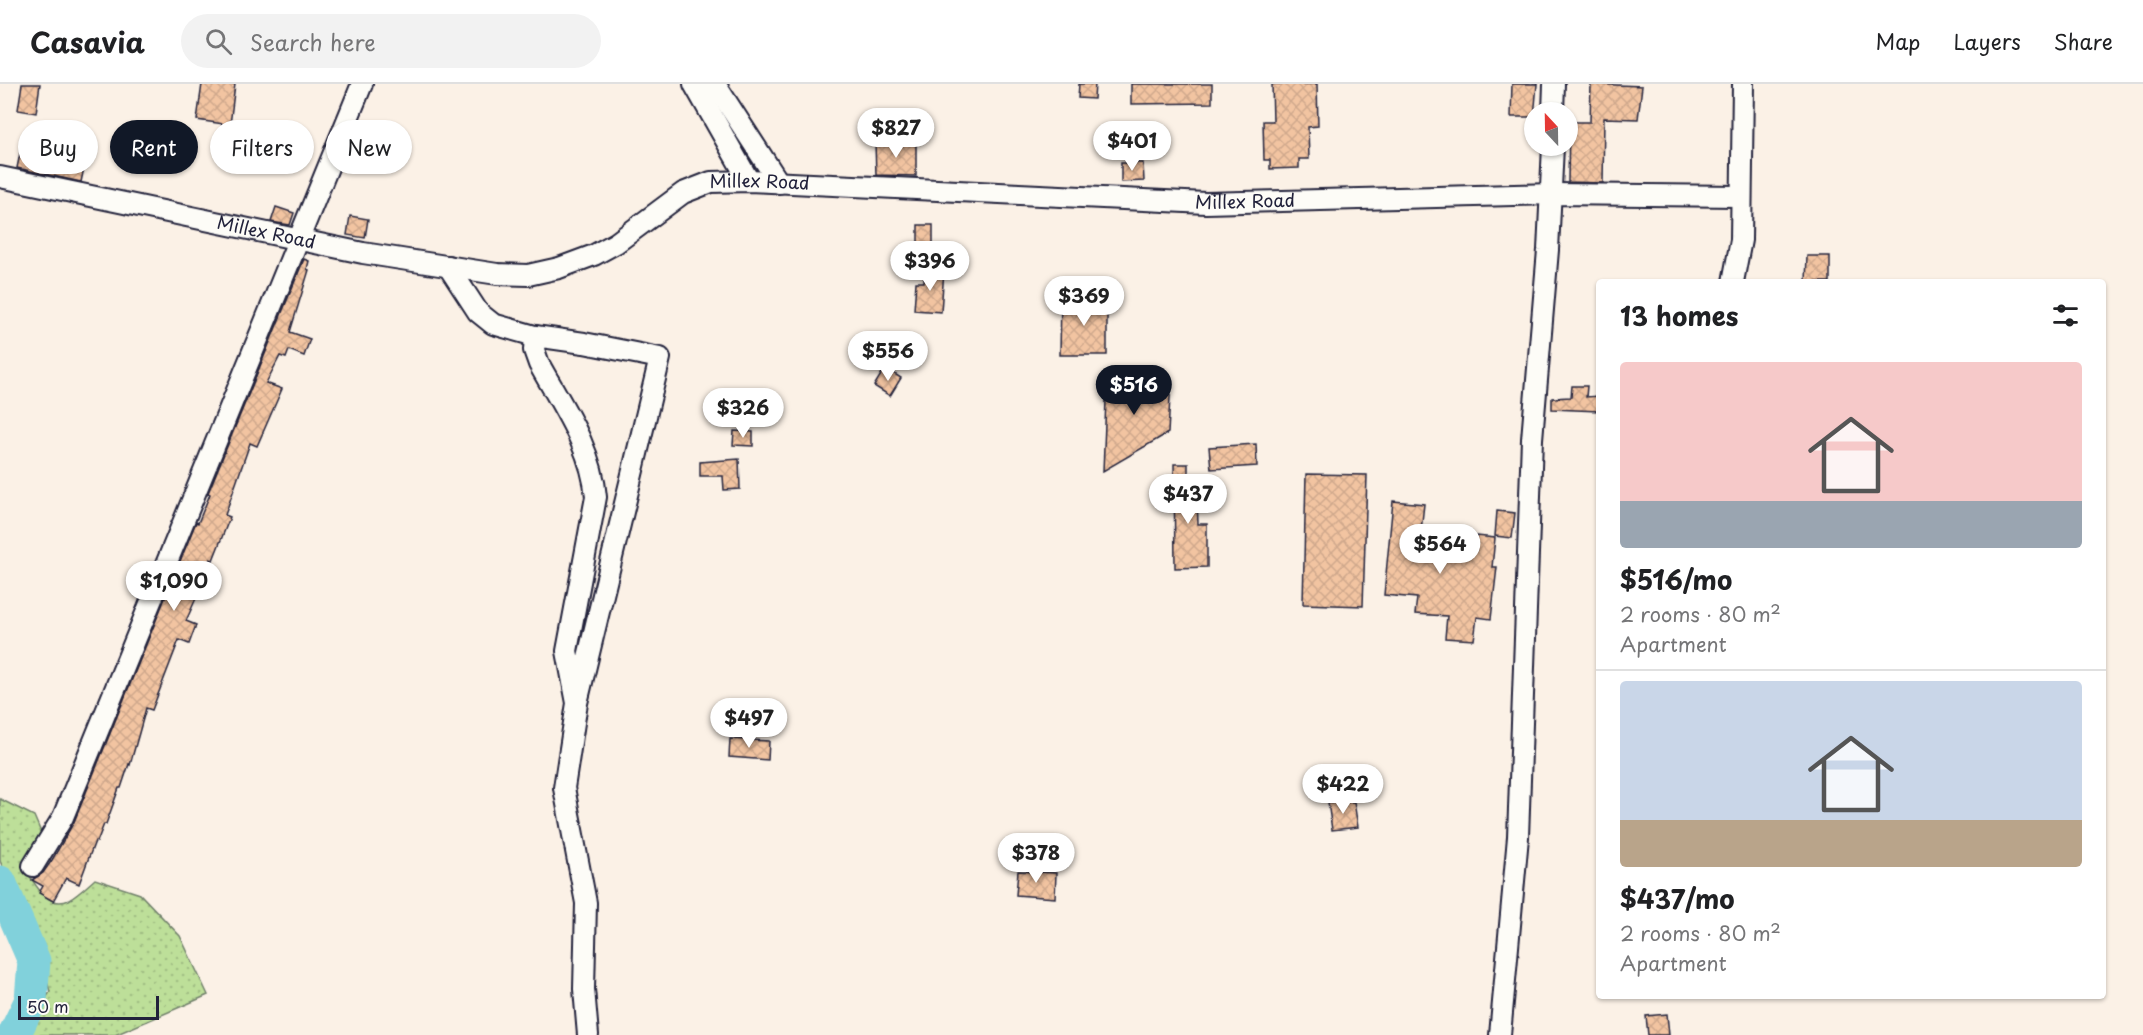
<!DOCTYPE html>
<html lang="en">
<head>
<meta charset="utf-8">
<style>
	body { margin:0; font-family:"Playpen Sans",sans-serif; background:#f2f2f2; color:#202124; height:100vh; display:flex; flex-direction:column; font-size:22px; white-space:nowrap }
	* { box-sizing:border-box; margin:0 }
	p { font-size:20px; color:#757577 }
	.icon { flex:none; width:33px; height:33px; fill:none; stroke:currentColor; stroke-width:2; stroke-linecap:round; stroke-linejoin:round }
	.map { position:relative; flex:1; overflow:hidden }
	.side { position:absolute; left:1596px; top:195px; width:510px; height:720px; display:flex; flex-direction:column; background:#fff; border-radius:6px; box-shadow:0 2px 4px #0004 }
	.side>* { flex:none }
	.guide { position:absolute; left:18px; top:36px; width:570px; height:54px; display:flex; gap:12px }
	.needle { width:39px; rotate:338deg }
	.fabs { position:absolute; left:1524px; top:18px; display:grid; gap:12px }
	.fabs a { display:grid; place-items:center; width:54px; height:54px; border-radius:50%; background:#fff; box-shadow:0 2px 4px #0004; font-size:30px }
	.scale { position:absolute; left:18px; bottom:15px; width:141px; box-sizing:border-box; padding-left:6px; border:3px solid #22223b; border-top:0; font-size:16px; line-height:21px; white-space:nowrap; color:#22223b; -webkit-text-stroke:4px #fdfcf7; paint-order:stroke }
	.price { position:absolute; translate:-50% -51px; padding:0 14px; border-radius:21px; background:#fff; color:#222; font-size:20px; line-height:39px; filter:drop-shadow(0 2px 3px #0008) }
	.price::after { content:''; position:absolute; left:50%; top:36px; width:18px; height:14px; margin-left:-9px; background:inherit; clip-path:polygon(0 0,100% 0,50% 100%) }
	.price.active { background:#111827; color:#fff }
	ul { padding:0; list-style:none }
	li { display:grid; align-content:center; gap:12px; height:318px; padding:0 24px }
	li+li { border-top:2px solid #e0e0e0 }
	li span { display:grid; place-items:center; height:186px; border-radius:6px; color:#555 }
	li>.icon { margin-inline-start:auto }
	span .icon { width:108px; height:108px; fill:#fffc; stroke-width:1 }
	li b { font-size:26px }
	h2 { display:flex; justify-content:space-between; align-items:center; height:72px; padding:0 24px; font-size:26px }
	.pill { padding:0 21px; border-radius:27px; background:#fff; box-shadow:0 2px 4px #0004; font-size:21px; line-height:54px }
	.pill.active { background:#111827; color:#fff }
	header { display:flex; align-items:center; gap:36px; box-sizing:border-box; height:84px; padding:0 30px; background:#fff; border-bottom:2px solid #e0e0e0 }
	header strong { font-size:28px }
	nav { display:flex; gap:33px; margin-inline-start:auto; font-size:21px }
	.search { width:420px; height:54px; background:#f2f2f2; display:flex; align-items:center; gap:15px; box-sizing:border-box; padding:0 21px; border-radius:33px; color:#757577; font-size:22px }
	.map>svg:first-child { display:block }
	.grass { fill:url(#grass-dots); stroke:#70806a; stroke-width:1.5 }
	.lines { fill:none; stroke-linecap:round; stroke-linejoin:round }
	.river { stroke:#81d1db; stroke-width:33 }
	.building { fill:url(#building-cross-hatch); stroke:#22223b; stroke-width:1.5 }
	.minor-casing { stroke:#22223b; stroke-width:24 }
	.minor { stroke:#fdfcf7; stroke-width:20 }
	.labels { text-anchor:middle; stroke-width:5; stroke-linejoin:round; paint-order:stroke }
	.street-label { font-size:18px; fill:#22223b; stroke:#fdfcf7 }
</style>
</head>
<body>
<header>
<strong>Casavia</strong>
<div class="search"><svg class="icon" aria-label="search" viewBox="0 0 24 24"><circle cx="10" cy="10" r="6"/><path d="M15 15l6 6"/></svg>Search here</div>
<nav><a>Map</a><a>Layers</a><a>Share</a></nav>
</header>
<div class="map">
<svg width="2143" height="951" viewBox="0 0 2143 951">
	<defs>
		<pattern id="grass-dots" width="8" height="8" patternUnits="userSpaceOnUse" patternTransform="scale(1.5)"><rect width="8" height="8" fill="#bddf99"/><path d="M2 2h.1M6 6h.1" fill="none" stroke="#a2bf85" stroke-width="1.8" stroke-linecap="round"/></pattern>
		<pattern id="building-cross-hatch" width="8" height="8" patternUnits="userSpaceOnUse" patternTransform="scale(1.5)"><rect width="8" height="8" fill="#f2c4a1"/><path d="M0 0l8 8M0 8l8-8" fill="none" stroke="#cfa88c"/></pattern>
	</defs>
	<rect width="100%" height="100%" fill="#fbf1e6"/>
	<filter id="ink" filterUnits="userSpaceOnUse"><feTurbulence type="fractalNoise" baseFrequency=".0167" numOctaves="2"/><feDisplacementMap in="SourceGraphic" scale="12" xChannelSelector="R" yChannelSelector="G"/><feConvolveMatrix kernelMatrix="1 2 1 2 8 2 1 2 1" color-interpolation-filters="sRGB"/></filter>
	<g filter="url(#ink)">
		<path class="grass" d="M0,715l34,17 12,28 -22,22c9,15 22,44 45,34 9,-5 18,-14 26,-21l45,15 40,42 28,59 -93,40h-87l9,-22 13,-21 -10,-39 -40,-92z"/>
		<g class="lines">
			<path class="river" d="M0,798l34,79 -3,39 -17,35"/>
		</g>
		<g class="building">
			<path d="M22,0h18l-4,29 -18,-3z"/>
			<path d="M202,0h33l-5,41 -33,-5z"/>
			<path d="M1079,0h16l-1,15 -16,-1z"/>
			<path d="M1131,0h81v19l-81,1z"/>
			<path d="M1272,0h45l1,42 -10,1 1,32h-10v9l-29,1v-9h-6l-1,-39h10z"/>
			<path d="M1512,0h25l-3,33h-23z"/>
			<path d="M1591,0l51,2 -4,33 -34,-1 -1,65 -35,-1 1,-60h21z"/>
			<path d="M23,55l21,5 -1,5 43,9 -5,24 -64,-14z"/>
			<path d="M159,58l16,4 -6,25 -16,-4z"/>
			<path d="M875,58h41v34l-40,-1z"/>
			<path d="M1121,79h22l1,18 -23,1z"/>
			<path d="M276,123l18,6 -4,12 -19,-3z"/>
			<path d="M350,132l18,3 -3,19 -18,-3z"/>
			<rect x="918" y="141" width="15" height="25"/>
			<path d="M1807,172h23v26h-24z"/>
			<path d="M304,175l5,2 -2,8 2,1 -19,62 20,7 -6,17 -15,-6 -3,8 -6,-2 -14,27 16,6 -25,57 -7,-3 -25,72 5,2 -17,43 -3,-1 -10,27 1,1 -15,34 10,4 -7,19 -10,-4 -27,70 -6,-2 -16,57 -1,-1 -8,24h-2l-13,36h-2l-7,18 -2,-1 -16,43 -13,-6 -13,23 -14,-8 4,-7 -11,-6 11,-7 9,-13 22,-38 122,-300 2,1 12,-29 -2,-1z"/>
			<path d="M925,185l19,1 -3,42 -27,-2 2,-28h8z"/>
			<path d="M1061,214h46v57h-47z"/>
			<path d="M885,284l16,10 -11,18 -16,-10z"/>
			<path d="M1107,293l64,2 -3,54 -65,38z"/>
			<path d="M1572,302h15l-1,11 13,-1v15l-47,-2v-11l19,-1z"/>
			<path d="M734,347l19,1v14l-20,-1z"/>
			<path d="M1256,360l1,22 -46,3 -2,-22z"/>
			<path d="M739,375l1,30 -16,1 -1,-14h-23v-14z"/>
			<path d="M1174,380h14v36l9,-1 1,25h9v43l-32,1z"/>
			<path d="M1306,390l61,1 -4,131 -60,-2z"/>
			<path d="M1393,417l31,3 -5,45 51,4v-3h6l1,-14 18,2 -3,29h5l-6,52 -14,-2 -3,23 -29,-2 2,-22 -32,-2 2,-16 -33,-3z"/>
			<path d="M1497,427l18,2 -3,25 -17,-2z"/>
			<path d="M730,655l39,2 -1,19 -39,-3z"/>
			<path d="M1328,718h26l4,25 -26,3z"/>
			<path d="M1018,787l38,2 -1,25 -39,-3z"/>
			<path d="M1667,930l2,21h-21l-2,-19z"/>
		</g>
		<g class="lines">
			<g class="minor-casing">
				<g id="minor">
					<path d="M694,0l55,97"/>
					<path d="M715,0l64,99"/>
					<path d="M1553,28l1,-28"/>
					<path id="s1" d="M0,93l363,76 134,21 31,1 31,-7 35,-13 22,-12 67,-50 28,-11 38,-1 126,6 331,16 346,-9 188,2"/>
					<path d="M448,182l30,46 15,12 42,12"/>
					<path d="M1733,198l8,-42 2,-156"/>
					<path d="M577,619l83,-345 -76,-15 -49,-7 -1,14 5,14c23,42 53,84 57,133l-29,154 10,52 -13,85 22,115 -2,86 4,46"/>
					<path d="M33,782l30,-49 299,-733"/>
					<path d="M1500,951l18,-198 14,-398 16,-189 5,-104"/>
				</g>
			</g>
			<use href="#minor" class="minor"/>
		</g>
	</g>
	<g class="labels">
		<g class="street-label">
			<text dy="6" stroke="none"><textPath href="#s1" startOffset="794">Millex Road</textPath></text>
			<text dy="6" stroke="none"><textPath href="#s1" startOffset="1280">Millex Road</textPath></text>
			<text dy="6" stroke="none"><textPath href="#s1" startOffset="272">Millex Road</textPath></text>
		</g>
	</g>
</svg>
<div class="fabs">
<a><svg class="needle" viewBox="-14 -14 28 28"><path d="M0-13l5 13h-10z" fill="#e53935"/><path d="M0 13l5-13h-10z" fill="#757577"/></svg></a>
</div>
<div class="scale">50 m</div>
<b class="price" style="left:896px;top:75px">$827</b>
<b class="price" style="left:1132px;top:88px">$401</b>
<b class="price" style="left:930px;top:208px">$396</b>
<b class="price" style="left:1084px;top:243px">$369</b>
<b class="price" style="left:888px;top:298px">$556</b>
<b class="price active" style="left:1134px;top:332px">$516</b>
<b class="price" style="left:743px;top:355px">$326</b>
<b class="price" style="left:1188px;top:441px">$437</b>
<b class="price" style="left:1440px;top:491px">$564</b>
<b class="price" style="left:174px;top:528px">$1,090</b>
<b class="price" style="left:749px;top:665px">$497</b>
<b class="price" style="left:1343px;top:731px">$422</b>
<b class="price" style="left:1036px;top:800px">$378</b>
<div class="guide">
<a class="pill">Buy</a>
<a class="pill active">Rent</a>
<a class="pill">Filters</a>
<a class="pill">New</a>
</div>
<section class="side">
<h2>13 homes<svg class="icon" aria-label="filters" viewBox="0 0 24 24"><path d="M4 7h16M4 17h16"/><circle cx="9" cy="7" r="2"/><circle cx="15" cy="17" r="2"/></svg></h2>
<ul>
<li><span style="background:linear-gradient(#f6c9c9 75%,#9aa5b1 0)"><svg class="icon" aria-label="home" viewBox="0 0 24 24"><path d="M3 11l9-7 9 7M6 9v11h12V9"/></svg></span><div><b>$516/mo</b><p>2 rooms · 80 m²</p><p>Apartment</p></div></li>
<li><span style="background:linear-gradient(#c9d6e8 75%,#b9a48a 0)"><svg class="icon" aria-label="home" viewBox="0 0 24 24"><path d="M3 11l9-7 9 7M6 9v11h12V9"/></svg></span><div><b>$437/mo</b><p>2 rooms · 80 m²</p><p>Apartment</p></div></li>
</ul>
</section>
</div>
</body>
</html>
